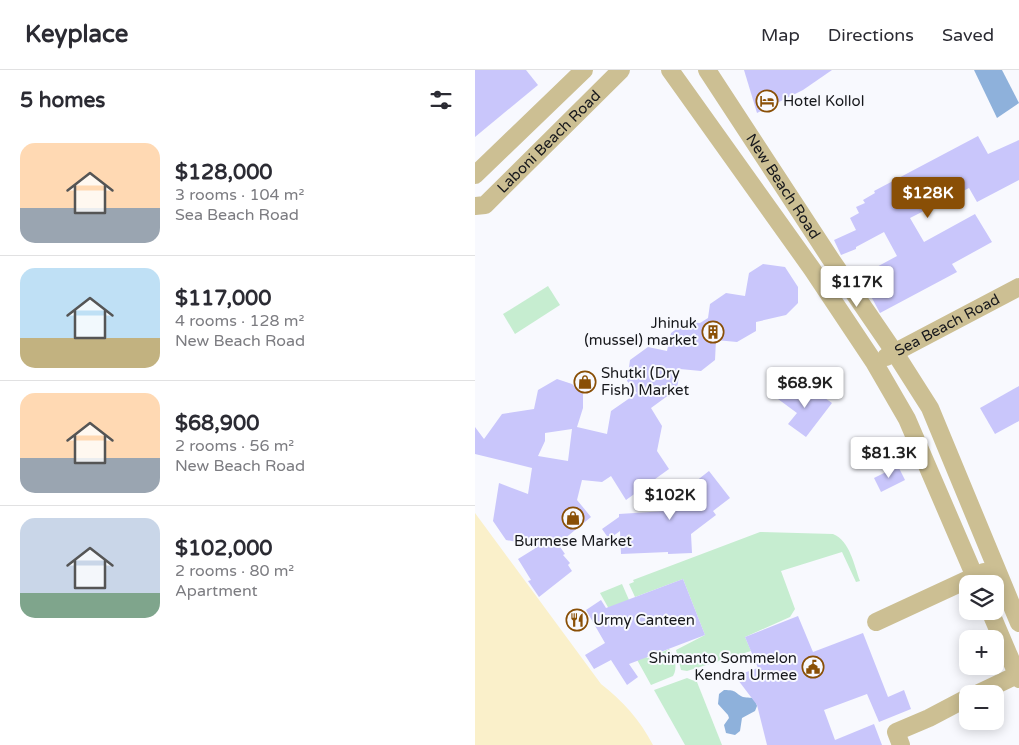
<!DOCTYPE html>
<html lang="en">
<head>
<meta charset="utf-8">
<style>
	body { margin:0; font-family:"Varela Round",sans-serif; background:#f2f2f3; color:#2b2b33; height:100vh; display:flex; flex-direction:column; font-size:19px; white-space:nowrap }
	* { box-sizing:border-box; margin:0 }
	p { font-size:16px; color:#7c7c81 }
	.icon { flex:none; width:28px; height:28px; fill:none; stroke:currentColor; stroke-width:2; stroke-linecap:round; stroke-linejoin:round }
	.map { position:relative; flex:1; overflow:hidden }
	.side { display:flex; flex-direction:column; background:#fff; width:475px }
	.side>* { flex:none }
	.fabs { position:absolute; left:484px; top:505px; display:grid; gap:10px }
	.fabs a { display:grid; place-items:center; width:45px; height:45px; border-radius:10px; background:#fff; box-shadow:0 2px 12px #0003; font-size:25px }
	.price { position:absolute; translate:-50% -42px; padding:0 11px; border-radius:5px; background:#fff; color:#222; font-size:16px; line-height:32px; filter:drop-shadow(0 1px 2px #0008) }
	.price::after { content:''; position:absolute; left:50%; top:30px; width:15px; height:11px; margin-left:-8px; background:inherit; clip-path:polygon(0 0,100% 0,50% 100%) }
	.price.on { background:#894f06; color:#fff }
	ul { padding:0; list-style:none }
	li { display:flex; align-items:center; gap:15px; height:125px; padding:0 20px }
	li+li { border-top:1px solid #e1e1e2 }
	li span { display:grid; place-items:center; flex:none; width:140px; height:100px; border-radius:15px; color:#555 }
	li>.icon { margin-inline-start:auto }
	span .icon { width:60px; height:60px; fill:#fffc; stroke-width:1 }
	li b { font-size:21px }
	h2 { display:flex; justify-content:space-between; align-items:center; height:60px; padding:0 20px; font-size:21px }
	header { display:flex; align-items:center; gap:30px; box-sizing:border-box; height:70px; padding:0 25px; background:#fff; border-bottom:1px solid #e1e1e2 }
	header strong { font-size:24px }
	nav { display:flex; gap:28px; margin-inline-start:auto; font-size:18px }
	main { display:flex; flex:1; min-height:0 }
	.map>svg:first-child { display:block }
	.green { fill:#c6edd0 }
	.sand { fill:#faf0ca }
	.water { fill:#8eb1db }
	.building { fill:#c9c6fb; fill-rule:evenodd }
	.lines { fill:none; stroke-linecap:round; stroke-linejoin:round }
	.minor { stroke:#ccbf93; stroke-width:18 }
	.labels { text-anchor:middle; stroke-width:4; stroke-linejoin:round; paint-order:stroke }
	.poi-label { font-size:15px; fill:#17181c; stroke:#f8f9fe; text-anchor:start }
	.street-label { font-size:15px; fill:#17181c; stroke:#f8f9fe }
</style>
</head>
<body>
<header>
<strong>Keyplace</strong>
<nav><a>Map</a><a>Directions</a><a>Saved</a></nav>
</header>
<main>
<section class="side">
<h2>5 homes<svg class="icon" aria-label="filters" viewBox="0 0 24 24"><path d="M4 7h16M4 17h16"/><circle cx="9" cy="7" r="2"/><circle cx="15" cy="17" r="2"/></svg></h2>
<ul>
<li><span style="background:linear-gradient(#ffd9b3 65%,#9aa5b1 0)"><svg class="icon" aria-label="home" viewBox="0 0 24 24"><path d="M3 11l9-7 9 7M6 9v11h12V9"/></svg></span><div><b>$128,000</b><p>3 rooms · 104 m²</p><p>Sea Beach Road</p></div></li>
<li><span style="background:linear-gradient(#bfe0f5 70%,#c2b280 0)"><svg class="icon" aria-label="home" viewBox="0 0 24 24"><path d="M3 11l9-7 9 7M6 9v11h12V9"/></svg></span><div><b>$117,000</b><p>4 rooms · 128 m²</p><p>New Beach Road</p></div></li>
<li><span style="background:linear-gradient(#ffd9b3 65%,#9aa5b1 0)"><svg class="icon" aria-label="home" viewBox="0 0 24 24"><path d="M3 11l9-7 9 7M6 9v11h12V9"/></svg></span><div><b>$68,900</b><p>2 rooms · 56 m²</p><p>New Beach Road</p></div></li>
<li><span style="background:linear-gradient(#c9d6e8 75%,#7fa58c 0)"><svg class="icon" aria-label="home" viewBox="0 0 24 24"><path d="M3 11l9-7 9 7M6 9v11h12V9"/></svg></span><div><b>$102,000</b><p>2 rooms · 80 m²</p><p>Apartment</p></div></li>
</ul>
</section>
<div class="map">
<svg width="544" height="675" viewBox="0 0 544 675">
	<rect width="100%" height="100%" fill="#f8f9fe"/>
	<g class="green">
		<path d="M73,216l12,19 -45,29 -12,-20z"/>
		<path d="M285,462l73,2c17,7 21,31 27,47l-4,1 -14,-30 -61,19 14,38 -5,8 -45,20 6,14 -64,20 -6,-1 -5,-20 29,-15 -22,-56 -48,18 -6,-13 5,-2 -1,-2z"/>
		<path d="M147,514l7,16 -2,41 -27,-48z"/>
		<path d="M165,571l7,17 22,-9c6,6 9,20 4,27l-22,9 -21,-38z"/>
		<path d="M212,608l10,4 25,63h-37l-31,-55z"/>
	</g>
	<path class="sand" d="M0,443l126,171c22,17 39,36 52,61h-178z"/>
	<g class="water">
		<path d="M499,0h28l17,33 -22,15z"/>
		<path d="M249,620c14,0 10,3 19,7 5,1 8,0 12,2l2,7 -2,5 -13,7 -2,13 -5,4 -9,-2 -2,-8 5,-7 -1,-3 -10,-11 1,-10z"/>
	</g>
	<g class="building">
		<path d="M0,0h51l12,15 -63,52z"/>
		<path d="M269,0h88l-29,20 -46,23z"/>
		<path d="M503,66l10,18 31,-14v40l-42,22 -8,-14 -59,30 14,24 51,-28 17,28 -40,22 5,8 -77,41 -20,-37 37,-20 -13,-24 -28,15v2l-15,6 -7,-15 22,-10 -6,-12 9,-5 -3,-6 9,-4 -2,-3 12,-7 -1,-2z"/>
		<path d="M288,194l22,3 13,20v16l-12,12 -30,7v9l-19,11 -21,-2 -1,20 -14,11 -21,-2 -3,20 -26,19 11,18 -5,25 12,18 -43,31 -15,-24 -9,6 -20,-2 -5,20 14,17 -33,27 7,10 -2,1 7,8 -2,2 4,6 -33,26 -11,-16 3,-1 -13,-21 21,-13 -33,-6 -13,-19 6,-38 29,11 4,-26 -57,-14v-27l9,12 18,-25 32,-5 4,-19 19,-11 15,5 11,10v14l-6,19 30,7 4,-23 26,-18 -10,-12 3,-21 18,-13 19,4 4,-18 15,-11 14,1 8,-5 2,-14 16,-11 19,3 4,-23zM97,359l-4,32 -30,-5 7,-15v-8z"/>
		<path d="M314,314l20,15 6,-8 17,12 -26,34 -18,-13 9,-11 -19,-14z"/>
		<path d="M544,316v35l-24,13 -15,-26z"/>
		<path d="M423,396l7,14 -24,12 -7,-14z"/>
		<path d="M234,401l21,27 -17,13 3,4 -25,19 1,19 -24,1v-2l-47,2 -1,-23 -11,8 -7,-10 17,-12v-3l47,-3v-4l24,-1 -15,-18 11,-9 5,6z"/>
		<path d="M208,509l22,56 -76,29 9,13 -11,8 -16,-25 -17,9 -9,-14 20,-12 -19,-33 15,-10 5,8z"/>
		<path d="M323,546l15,36 50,-19 25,64 16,-7 7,19 -32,13 -12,-28 -43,16 11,30 39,-16 8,21h-115l-10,-40 -22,-29 23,-8 -13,-31z"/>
	</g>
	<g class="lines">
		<g class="minor">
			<path d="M195,0l142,199 62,93 33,57 71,165"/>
			<path id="s1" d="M232,0l123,188 65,95 35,55 89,215"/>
			<path d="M0,105l109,-105"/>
			<path id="s2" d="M0,136l10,-1 136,-135"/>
			<path id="s3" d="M411,287l133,-70"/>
			<path d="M515,541l29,68"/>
			<path d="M401,552l108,-50"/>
			<path d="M502,624l40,-19"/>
			<path d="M426,675l-5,-13 33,-14 38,-20"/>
		</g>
	</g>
	<defs>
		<g id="hotel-ring" transform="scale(1.125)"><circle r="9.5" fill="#f8f9fe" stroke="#894f06" stroke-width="1.5"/><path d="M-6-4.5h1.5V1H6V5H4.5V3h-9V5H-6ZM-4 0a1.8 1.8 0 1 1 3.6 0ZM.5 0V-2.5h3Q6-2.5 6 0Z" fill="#894f06"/></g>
		<g id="building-ring" transform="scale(1.125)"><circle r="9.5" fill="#f8f9fe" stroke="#894f06" stroke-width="1.5"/><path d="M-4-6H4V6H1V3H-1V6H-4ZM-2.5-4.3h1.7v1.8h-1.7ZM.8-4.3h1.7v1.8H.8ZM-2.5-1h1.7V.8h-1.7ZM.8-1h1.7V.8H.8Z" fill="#894f06"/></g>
		<g id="shop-ring" transform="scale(1.125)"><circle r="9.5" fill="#f8f9fe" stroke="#894f06" stroke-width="1.5"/><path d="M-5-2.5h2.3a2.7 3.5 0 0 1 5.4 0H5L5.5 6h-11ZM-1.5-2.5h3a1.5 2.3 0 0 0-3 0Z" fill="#894f06"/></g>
		<g id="restaurant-ring" transform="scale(1.125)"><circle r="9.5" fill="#f8f9fe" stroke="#894f06" stroke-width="1.5"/><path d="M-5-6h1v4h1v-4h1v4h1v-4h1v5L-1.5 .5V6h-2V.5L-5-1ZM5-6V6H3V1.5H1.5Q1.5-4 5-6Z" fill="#894f06"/></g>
		<g id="civic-ring" transform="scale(1.125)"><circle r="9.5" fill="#f8f9fe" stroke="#894f06" stroke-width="1.5"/><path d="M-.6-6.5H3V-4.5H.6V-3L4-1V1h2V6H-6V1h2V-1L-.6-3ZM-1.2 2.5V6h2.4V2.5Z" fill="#894f06"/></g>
	</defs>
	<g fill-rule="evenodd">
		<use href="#hotel-ring" x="292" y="31"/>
		<use href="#building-ring" x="238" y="262"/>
		<use href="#shop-ring" x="110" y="312"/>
		<use href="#shop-ring" x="98" y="448"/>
		<use href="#restaurant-ring" x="102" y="550"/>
		<use href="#civic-ring" x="338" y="597"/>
	</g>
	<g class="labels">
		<g class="poi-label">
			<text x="308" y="36">Hotel Kollol</text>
			<text x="222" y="258" text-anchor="end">Jhinuk<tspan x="222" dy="17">(mussel) market</tspan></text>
			<text x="126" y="308">Shutki (Dry<tspan x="126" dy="17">Fish) Market</tspan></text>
			<text x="98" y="476" text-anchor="middle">Burmese Market</text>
			<text x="118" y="555">Urmy Canteen</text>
			<text x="322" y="593" text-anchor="end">Shimanto Sommelon<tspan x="322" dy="17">Kendra Urmee</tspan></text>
		</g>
		<g class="street-label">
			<text dy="5" stroke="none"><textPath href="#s2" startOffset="100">Laboni Beach Road</textPath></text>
			<text dy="5" stroke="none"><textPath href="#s1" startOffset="139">New Beach Road</textPath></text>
			<text dy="5" stroke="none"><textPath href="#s3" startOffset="69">Sea Beach Road</textPath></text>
		</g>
	</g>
</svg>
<div class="fabs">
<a><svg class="icon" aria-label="layers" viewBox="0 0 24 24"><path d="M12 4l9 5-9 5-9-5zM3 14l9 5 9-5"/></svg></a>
<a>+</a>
<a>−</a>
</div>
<b class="price on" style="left:453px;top:149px">$128K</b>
<b class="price" style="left:382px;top:238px">$117K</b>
<b class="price" style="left:330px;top:339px">$68.9K</b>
<b class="price" style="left:414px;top:409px">$81.3K</b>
<b class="price" style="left:195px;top:451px">$102K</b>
</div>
</main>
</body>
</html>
